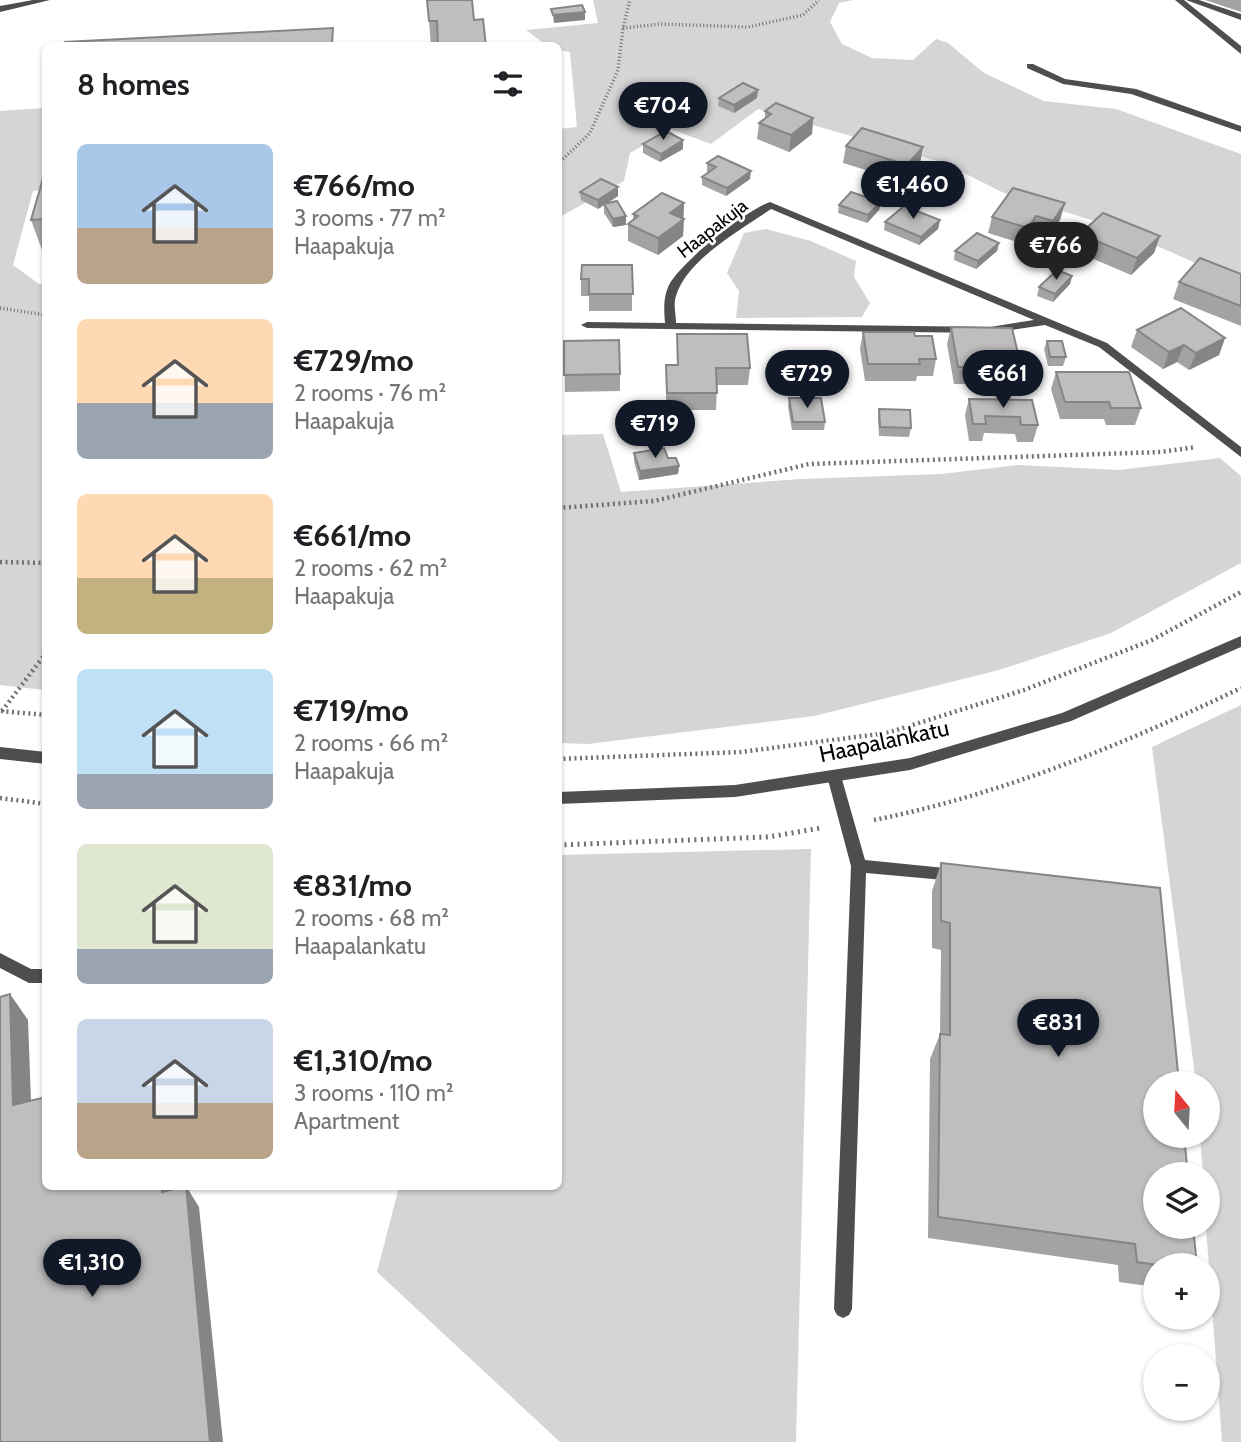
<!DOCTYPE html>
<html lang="en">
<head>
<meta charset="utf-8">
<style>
	body { margin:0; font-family:Cabin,sans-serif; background:#f2f2f2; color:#202124; height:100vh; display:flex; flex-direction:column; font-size:26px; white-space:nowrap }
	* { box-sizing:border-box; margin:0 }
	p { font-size:23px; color:#757577 }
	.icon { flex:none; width:38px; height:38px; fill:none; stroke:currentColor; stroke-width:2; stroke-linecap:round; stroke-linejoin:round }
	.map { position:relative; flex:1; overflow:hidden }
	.panel { position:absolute; left:42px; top:42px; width:520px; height:1148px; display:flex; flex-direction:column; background:#fff; border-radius:10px; box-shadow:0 2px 5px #0004 }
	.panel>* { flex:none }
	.needle { width:46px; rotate:342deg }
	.fabs { position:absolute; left:1143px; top:1071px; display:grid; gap:14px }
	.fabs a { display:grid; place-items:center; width:77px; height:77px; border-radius:50%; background:#fff; box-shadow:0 2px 5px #0004; font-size:35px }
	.price { position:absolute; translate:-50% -60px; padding:0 16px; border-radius:24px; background:#111827; color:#fff; font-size:23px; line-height:46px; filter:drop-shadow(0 2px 4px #0008) }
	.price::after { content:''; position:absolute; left:50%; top:42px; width:21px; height:16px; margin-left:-10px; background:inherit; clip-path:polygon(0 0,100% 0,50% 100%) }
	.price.selected { background:#222; color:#fff }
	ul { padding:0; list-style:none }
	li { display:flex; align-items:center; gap:21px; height:175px; padding:0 35px }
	li span { display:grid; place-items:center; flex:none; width:196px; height:140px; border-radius:10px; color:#555 }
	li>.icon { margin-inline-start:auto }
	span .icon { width:84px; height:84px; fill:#fffc; stroke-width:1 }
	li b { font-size:30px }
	h2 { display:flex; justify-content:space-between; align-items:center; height:84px; padding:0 35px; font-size:30px }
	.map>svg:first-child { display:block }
	.green { fill:#d5d5d5 }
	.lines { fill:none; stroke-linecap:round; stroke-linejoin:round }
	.path-far2 { stroke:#707070; stroke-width:3.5; stroke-dasharray:1 2.5; stroke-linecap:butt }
	.path-far1 { stroke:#707070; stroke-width:4.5; stroke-dasharray:2 3.5; stroke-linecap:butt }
	.path { stroke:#707070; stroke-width:5; stroke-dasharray:2 4.5; stroke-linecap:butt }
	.service { fill:#4e4e4e; fill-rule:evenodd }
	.minor { fill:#4e4e4e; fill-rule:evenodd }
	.wall { fill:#a3a3a3 }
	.shaded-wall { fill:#858585 }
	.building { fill:#bebebe; stroke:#858585; stroke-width:2 }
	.labels { text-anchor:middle; stroke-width:5; stroke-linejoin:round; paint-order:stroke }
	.far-street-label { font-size:19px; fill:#000; stroke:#fff }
	.street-label { font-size:23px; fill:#000; stroke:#fff }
</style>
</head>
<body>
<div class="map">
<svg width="1241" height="1442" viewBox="0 0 1241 1442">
	<rect width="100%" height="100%" fill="#fff"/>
	<g class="green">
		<path d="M593,0h260l-14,3 -9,19 12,22 30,14 41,2 23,-21 12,4 36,30 60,28 72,8 125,45v129l-127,-56 -110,-34 -60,-30 -186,-54 -47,35 -40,-15 -41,24 -6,28 -66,37v-89l19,-2 -7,-75 -12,-2v-4l-12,-1 -20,-15 72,-7z"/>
		<path d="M45,108v81l-12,2 -20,74 26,19h6v406l-45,-5v-574z"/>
		<path d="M766,229l45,12 45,20 -2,16 16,26 -8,14 -126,1 3,-27 -12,-18 17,-40z"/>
		<path d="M603,434l18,58 180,-13 140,-5 78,-9 100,5 101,-12 21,18v87l-130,70 -112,37 -185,46 -226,28 -30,-1v-308z"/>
		<path d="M1241,705v737h-19l-16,-215 2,-53h-5l-3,-38h8v-53h-12l-44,-336z"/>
		<path d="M811,849l-15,593h-236l-183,-170 22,-85 159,-1v-331z"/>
	</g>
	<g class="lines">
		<g class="path-far2">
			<path d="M623,28l38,-4 87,3 55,-12 16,-15"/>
			<path d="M558,164l32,-31 28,-63 5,-42 7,-28"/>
			<path d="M0,308l46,7"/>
		</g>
		<g class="path-far1">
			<path d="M558,508l96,-7 155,-37 352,-12 35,-5"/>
			<path d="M0,562l46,1"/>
			<path d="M1,711l45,4"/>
			<path d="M2,711l44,-58"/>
			<path d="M558,759l183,-7 146,-19 137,-43 128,-50 89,-48"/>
			<path d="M0,798l46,6"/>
			<path d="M874,820c129,-26 248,-75 367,-132"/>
		</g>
		<path class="path" d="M558,845l210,-8 53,-9"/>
		<g class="service">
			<path d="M33,0h17l-50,12v-6z"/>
			<path d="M1175,0h9l57,46v8z"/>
			<path d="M1186,0h13l42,14v6z"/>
			<path d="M1027,64h6l32,15 71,10 105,37v6l-110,-38 -68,-10 -36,-16z"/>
			<path d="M834,770l5,2 2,4 24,84 90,9 5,1 3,5 -3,5 -5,1 -89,-8 -14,436 -3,6 -6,3 -6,-3 -3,-6 17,-443 -24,-90 2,-4z"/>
			<path d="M0,953l31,16h15v14h-17l-29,-15z"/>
		</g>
		<g class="minor">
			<path d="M770,202l337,141 134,104v10l-142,-110 -54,-22 -55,8 -403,-5 -6,-3 6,-3 78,1c-1,-14 -2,-25 4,-38 12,-23 76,-74 101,-83zM771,209l263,111 -44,7 -314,-4c0,-9 -3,-19 0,-27 11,-37 65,-66 95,-87z"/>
			<path d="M1241,636v11l-170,74 -161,49 -175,27 -177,7v-12l177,-7 175,-27 152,-45z"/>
			<path d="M0,747l46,5v12l-46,-5z"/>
		</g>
	</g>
	<g class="wall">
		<path d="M1205,0h36v12z"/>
		<path d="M474,20l12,26h-55l-2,-25z"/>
		<path d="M719,98h38l-23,15 -16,-7z"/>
		<path d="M765,111l48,7 -1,16 -23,18 -32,-13 2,-16 6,-5z"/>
		<path d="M683,140v9l-23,13 -17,-9v-9z"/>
		<path d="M846,146l74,18 -15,18 -62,-19z"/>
		<path d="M707,163l43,16 -24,17 -24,-11v-8l7,-4 -2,-1z"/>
		<path d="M46,168v93l-15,-41z"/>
		<path d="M618,187v9l-12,8 20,21 -13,2 -9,-14v-8l-6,4 -17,-9 -1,-8z"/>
		<path d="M1013,188l47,32 -12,18 -16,-5 -8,11 -36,-11 4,-16z"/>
		<path d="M881,202l-2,8 -12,13 -29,-10 1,-8z"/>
		<path d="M684,203l-1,33 -25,19 -30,-14v-17l5,-4v-6z"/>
		<path d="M940,220l-2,9 -19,16 -35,-15 1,-8z"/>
		<path d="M1080,234l80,2 -6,17 -23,22 -56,-24z"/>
		<path d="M999,243l-2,8 -21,18 -22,-9 1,-9z"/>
		<path d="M632,265v46h-43v-15h-8v-17z"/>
		<path d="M1241,274v52l-68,-27 6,-17z"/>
		<path d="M1072,276l-2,8 -17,18 -16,-6 2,-9z"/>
		<path d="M951,327l69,35 -5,17 -17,-1 -2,6h-42l-7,-40z"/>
		<path d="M1137,330l88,8 -6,17 -30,15 -12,-8 -14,7 -32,-22z"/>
		<path d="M863,332l52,4 21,23 -3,17h-16l-1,5h-51l-5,-32z"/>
		<path d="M677,334l73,34 -2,17h-31l-1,25h-50v-45h11z"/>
		<path d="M564,341l56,33v17l-55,1z"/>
		<path d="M1047,341l19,16 -3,9h-15l-4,-17z"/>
		<path d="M1056,372l85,36 -6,17h-29l-2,-6h-44l-9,-30z"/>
		<path d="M789,398l36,24 -1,8h-32l-4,-23z"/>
		<path d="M969,399l63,1 6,25 -5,17h-16l-2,-8 -31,-1 -2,8h-13l-4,-26z"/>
		<path d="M879,409l32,19 -2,9 -30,-1 -1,-19z"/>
		<path d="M658,411l25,18v9h-25z"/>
		<path d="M634,453l34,5 11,8 -1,8 -39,6 -5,-19z"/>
		<path d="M941,863l214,402v22l-36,-5 -1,-17 -190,-27 2,-179 10,-25 1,-84 -9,-2v-57z"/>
	</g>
	<g class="shaded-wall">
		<path d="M585,12v8l-31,3 -1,-8z"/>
		<path d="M758,90l-1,8 -23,15v-8z"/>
		<path d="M813,118l-1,16 -23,18 2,-17z"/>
		<path d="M683,140v9l-23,13 1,-8z"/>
		<path d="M923,147l-3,17 -15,18 2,-17z"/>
		<path d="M751,171l-1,8 -24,17 1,-8z"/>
		<path d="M618,187v9l-20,13v-9z"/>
		<path d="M881,202l-2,8 -12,13 1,-8z"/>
		<path d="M684,203l-1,16 -13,-6z"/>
		<path d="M1065,203l-5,17 -12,18 5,-17z"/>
		<path d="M626,216v9l-13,2v-8z"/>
		<path d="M1036,216l-4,17 -8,11 4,-16z"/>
		<path d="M684,219l-1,17 -25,19v-17z"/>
		<path d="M940,220l-2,9 -19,16 2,-8z"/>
		<path d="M1160,236l-6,17 -23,22 6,-17z"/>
		<path d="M999,243l-2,8 -21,18 2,-8z"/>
		<path d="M1072,276l-2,8 -17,18 2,-8z"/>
		<path d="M1225,338l-6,17 -30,15 7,-17z"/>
		<path d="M1184,345l-7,17 -14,7 6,-17z"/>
		<path d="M679,466l-1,8 -39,6 1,-9z"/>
		<path d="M10,994l18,26 4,109 -19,-24z"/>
		<path d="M162,1186h13l2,27 -15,-21z"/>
		<path d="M186,1186l13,21 24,235h-13z"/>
	</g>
	<g class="building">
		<path d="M427,0h45l2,20 9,-1 3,27h-48l-1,-25h-8z"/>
		<path d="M582,5l3,7 -32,3 -2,-6z"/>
		<path d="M333,28l-1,16 -23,2h-245l1,-4z"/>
		<path d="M743,83l15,7 -24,15 -15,-7z"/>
		<path d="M776,103l37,15 -22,17 -32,-12 12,-9 -6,-3z"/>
		<path d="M862,128l61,19 -16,18 -61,-19z"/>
		<path d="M666,131l17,9 -22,14 -18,-10z"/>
		<path d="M718,156l33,15 -24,17 -25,-11 14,-10 -9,-4z"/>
		<path d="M46,168v51l-15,1z"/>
		<path d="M601,179l17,8 -20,13 -18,-8z"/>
		<path d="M1013,188l52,15 -12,18 -17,-5 -8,12 -36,-11z"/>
		<path d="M851,192l30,10 -13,13 -29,-10z"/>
		<path d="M662,193l22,10 -14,10 14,6 -26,19 -30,-14 10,-8 -5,-2z"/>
		<path d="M617,201l9,15 -13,3 -9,-15z"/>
		<path d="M904,206l36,14 -19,17 -36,-15z"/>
		<path d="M1103,213l57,23 -23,22 -57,-24z"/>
		<path d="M977,233l22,10 -21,18 -23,-10z"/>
		<path d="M1200,258l41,16v32l-62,-24z"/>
		<path d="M582,265h50l1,29h-44v-15h-8z"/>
		<path d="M1057,270l15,6 -17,18 -16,-7z"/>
		<path d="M1181,308l44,30 -29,15 -12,-8 -15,7 -32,-22z"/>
		<path d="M951,327l61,1 8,34 -21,-1 1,6h-42z"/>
		<path d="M863,332h51l1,4h17l4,23h-17l1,5h-52z"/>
		<path d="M677,334h70l3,34h-34l1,25h-50l-1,-28h12z"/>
		<path d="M619,340l1,34 -56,1v-34z"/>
		<path d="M1047,341h15l4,16h-16z"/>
		<path d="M1056,372h73l12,36h-30l-2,-6h-44z"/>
		<path d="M789,398h32l4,24h-32z"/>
		<path d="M969,399l63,1 6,25h-17l-1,-8 -35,-1 1,8h-13z"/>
		<path d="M879,409l31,1 1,18 -31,-1z"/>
		<path d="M658,411h24l1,18h-24z"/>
		<path d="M664,448l4,10h8l3,8 -39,5 -6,-18z"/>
		<path d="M941,863l219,25 19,195h-24v53h29l4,38h-33v53h38l4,38h-39l-21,-3 -2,-18 -197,-27 2,-183 10,1v-112l-9,-2z"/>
		<path d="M10,994l3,111 33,-8v89h116v6l24,-6 24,256h-210v-445z"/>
	</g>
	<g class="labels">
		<g class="far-street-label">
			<text transform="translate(712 228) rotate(-38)" y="7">Haapakuja</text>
		</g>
		<g class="street-label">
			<text transform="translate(884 741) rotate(-12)" y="8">Haapalankatu</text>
		</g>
	</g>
</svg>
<div class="fabs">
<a><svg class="needle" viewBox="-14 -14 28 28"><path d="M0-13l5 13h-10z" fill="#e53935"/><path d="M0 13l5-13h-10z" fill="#757577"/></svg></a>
<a><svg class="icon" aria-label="layers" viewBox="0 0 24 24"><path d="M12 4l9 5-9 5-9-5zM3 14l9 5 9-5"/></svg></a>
<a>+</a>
<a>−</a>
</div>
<b class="price" style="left:663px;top:142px">€704</b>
<b class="price" style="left:913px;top:221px">€1,460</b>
<b class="price selected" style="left:1056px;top:282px">€766</b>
<b class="price" style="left:807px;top:410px">€729</b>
<b class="price" style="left:1003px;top:410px">€661</b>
<b class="price" style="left:655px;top:460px">€719</b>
<b class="price" style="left:1058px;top:1059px">€831</b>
<b class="price" style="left:92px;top:1299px">€1,310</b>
<section class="panel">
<h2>8 homes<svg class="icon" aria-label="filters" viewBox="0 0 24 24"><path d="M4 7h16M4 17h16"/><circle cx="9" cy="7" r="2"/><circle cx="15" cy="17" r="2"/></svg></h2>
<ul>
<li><span style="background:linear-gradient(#a9c7e8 60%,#b9a48a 0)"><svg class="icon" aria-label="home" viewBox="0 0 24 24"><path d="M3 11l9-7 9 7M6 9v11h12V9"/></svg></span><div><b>€766/mo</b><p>3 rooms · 77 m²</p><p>Haapakuja</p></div></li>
<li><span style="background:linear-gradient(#ffd9b3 60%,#9aa5b1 0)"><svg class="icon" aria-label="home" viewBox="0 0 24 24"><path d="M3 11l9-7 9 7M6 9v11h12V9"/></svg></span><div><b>€729/mo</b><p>2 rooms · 76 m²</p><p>Haapakuja</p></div></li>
<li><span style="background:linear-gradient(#ffd9b3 60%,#c2b280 0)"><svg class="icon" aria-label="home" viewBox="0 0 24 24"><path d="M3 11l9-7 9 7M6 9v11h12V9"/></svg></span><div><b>€661/mo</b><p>2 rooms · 62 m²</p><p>Haapakuja</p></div></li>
<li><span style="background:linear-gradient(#bfe0f5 75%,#9aa5b1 0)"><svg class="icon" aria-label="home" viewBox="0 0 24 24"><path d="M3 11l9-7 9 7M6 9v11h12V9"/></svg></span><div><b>€719/mo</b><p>2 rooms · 66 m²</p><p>Haapakuja</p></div></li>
<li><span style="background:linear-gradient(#dfe7d0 75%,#9aa5b1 0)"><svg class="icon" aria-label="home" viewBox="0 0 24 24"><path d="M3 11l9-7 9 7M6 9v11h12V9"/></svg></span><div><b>€831/mo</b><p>2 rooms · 68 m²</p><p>Haapalankatu</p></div></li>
<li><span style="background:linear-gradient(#c9d6e8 60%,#b9a48a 0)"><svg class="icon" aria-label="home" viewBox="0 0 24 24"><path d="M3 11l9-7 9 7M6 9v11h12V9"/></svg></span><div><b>€1,310/mo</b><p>3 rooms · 110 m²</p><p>Apartment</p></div></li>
</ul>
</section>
</div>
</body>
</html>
